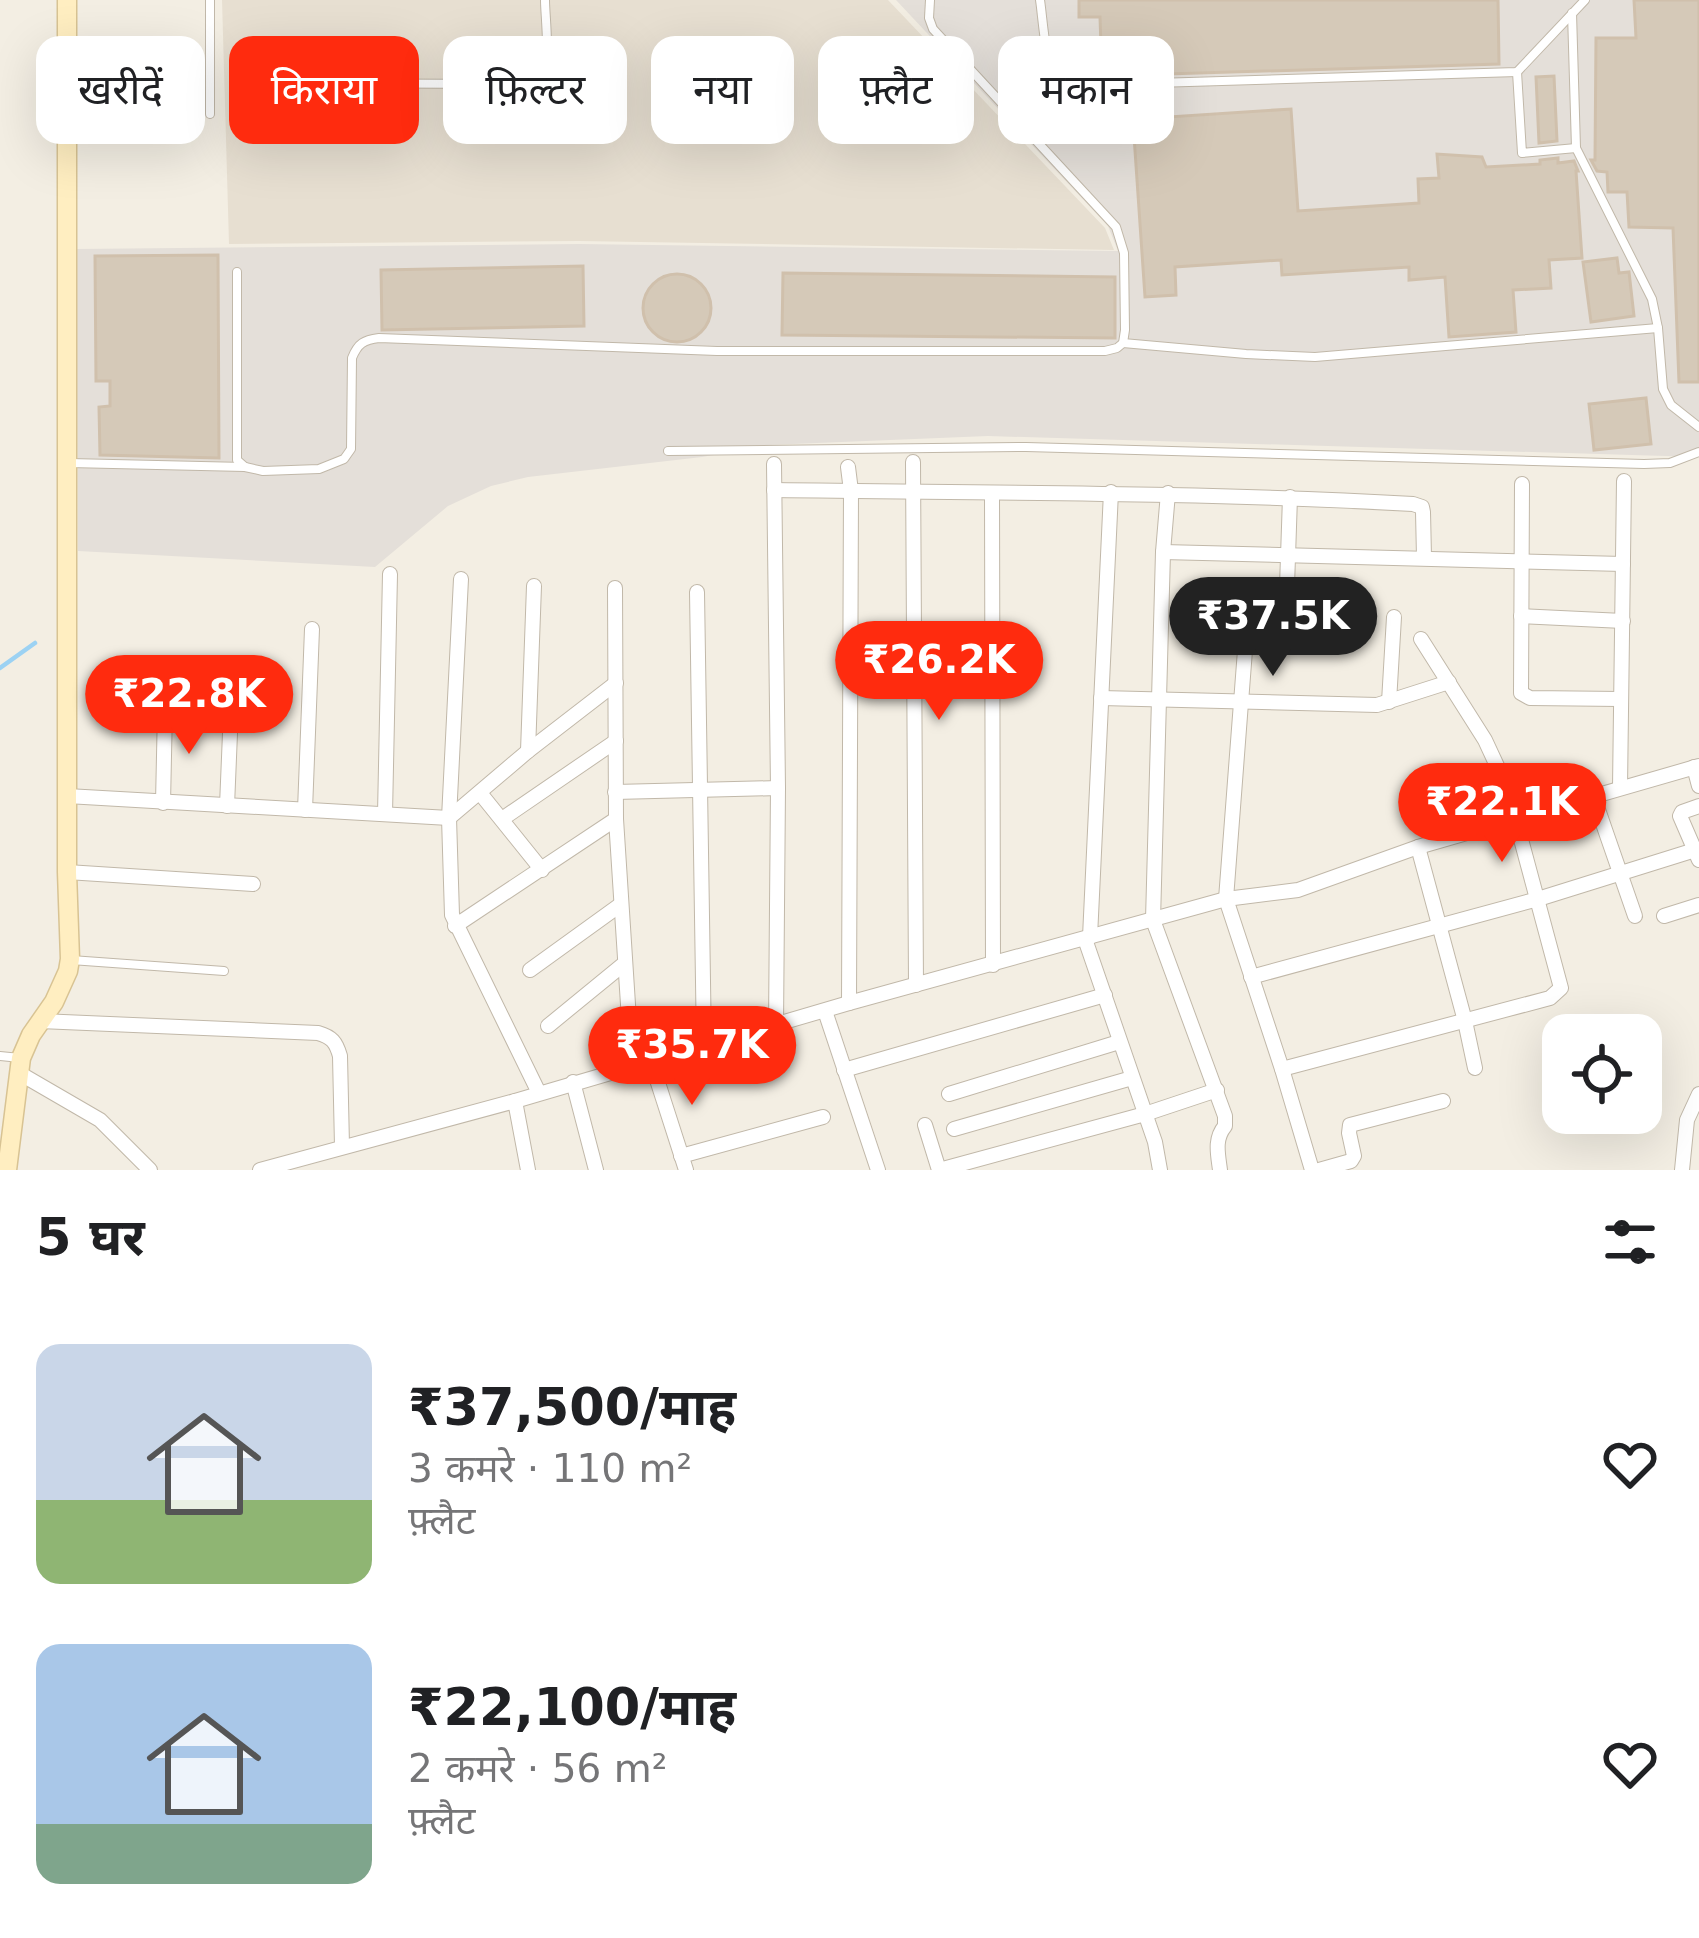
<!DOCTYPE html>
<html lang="hi">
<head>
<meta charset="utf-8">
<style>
	body { margin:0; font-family:"DejaVu Sans","Noto Sans Devanagari",sans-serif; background:#f6f6f6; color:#202124; height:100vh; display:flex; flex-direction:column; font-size:45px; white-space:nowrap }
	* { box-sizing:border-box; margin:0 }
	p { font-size:39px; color:#757577 }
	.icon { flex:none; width:66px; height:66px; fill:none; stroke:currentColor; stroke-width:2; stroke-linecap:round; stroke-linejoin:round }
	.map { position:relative; height:1170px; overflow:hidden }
	.panel { display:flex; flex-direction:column; background:#fff; flex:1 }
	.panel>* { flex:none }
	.guide { position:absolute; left:36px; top:36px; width:1629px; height:108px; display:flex; gap:24px }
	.tools { position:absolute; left:1542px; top:1014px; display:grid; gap:24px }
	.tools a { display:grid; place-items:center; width:120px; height:120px; border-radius:24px; background:#fff; box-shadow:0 12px 48px #0002; font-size:60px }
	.price { position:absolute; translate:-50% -102px; padding:0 27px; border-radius:42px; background:#ff2b0e; color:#fff; font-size:39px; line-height:78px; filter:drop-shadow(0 3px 6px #0008) }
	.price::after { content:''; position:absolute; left:50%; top:72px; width:36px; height:27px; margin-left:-18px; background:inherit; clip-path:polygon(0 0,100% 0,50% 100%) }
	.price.on { background:#222; color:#fff }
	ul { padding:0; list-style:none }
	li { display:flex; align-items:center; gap:36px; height:300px; padding:0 36px }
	li span { display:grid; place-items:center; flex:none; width:336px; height:240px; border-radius:24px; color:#555 }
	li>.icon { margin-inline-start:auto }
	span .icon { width:144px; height:144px; fill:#fffc; stroke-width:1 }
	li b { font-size:51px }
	h2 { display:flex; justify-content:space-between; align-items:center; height:144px; padding:0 36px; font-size:51px }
	.tag { padding:0 42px; border-radius:24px; background:#fff; box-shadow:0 12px 48px #0002; font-size:42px; line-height:108px }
	.tag.on { background:#ff2b0e; color:#fff }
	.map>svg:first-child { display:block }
	.residential { fill:#e7dfd1 }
	.industrial { fill:#e4dfd9 }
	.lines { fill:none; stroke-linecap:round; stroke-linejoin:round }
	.stream { stroke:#9cd2f3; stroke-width:4.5 }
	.building { fill:#d5c9b8; stroke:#d0c0ac; stroke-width:3 }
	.lane-casing { stroke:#c1b8a9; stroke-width:10 }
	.street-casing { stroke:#c1b8a9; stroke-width:16 }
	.secondary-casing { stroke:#d8c393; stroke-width:21 }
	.lane { stroke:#fff; stroke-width:8 }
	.street { stroke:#fff; stroke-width:14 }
	.secondary { stroke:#ffeec1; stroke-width:18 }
</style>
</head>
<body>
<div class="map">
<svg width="1699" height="1170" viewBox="0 0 1699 1170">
	<rect width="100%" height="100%" fill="#f3eee3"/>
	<path class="residential" d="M222,0h666l217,228 9,22 -535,-9 -350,3z"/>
	<path class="industrial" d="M896,0h803v457l-711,-21 -220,9 -66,12 -174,20 -37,9 -43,20 -73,61 -297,-16 -2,-302 503,-5 539,7 -10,-25z"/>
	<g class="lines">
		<path class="stream" d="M0,668l35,-25"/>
	</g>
	<g class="building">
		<path d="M1079,0h419l1,64 -397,12 -2,-59h-21z"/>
		<path d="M1634,0h65v382h-20l-6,-154 -44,-1 -2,-35h-19l-1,-20 -10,-1 -6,-11h4l1,-122h40z"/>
		<path d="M1554,76l3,65 -18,2 -3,-66z"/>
		<path d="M1167,91l2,26 122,-8 7,102 121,-8 -1,-24 21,-1 -2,-24 45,3 4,10 54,-3v-4l18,-2v5l16,-2 4,10h-2l6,87 -33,2 2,28 -38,2 3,42 -67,5 -4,-60 -36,3v-13l-127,8 -1,-15 -106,7 1,28 -31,2 -14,-205z"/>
		<path d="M218,255l1,203 -119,-3 -1,-48 11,-1v-25h-14l-1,-125z"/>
		<path d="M1617,258l2,15 10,-1 5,44 -43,6 -8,-60z"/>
		<path d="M583,266l1,60 -202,4 -1,-60z"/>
		<path d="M783,273l332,4v61l-333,-3z"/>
		<circle cx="677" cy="308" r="34"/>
		<path d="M1646,398l5,46 -57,6 -5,-46z"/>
	</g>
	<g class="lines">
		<g class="lane-casing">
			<g id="lane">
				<path d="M1040,0c3,19 5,68 18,80 9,6 21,5 31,5l428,-13 68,-72"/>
				<path d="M1572,13l4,135 76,151 6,29 5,61 8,16 28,22"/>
				<path d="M1517,72l5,81 54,-5"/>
				<path d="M248,83l267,1c10,-2 21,-3 27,-12 9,-13 3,-55 3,-72"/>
				<path d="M210,114v-114"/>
				<path d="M237,272v188l8,7 18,4 56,-2 25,-10 7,-10 1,-91c6,-15 12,-18 27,-20l338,13h388l12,-3 6,-5 2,-13 -1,-77 -8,-26 -183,-198 -4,-11 1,-18"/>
				<path d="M1123,343l123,11 69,3 343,-29"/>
				<path d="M668,451l358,-4 618,17 26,-1 29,-11"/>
				<path d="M69,463l176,4"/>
				<path d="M71,960l153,11"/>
				<path d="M0,1056l20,2"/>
			</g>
		</g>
		<g class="street-casing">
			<g id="street">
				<path d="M913,462l3,523"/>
				<path d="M774,464l4,324 -2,238"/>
				<path d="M848,467l3,24 -2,512"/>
				<path d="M1522,484l-1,209 9,5 90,1"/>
				<path d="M774,490c213,3 426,2 639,14l9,3 1,5 1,45"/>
				<path d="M992,493l1,472"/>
				<path d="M1168,493l-5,59 -10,368 72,196v10c-11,13 -7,28 -5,44"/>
				<path d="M1163,552l460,12"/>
				<path d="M461,579l-12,239 3,97 87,178"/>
				<path d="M615,588l1,231 16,247"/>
				<path d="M697,592l7,454"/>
				<path d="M1286,616l4,-119"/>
				<path d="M1521,616l102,5"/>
				<path d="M1101,698l276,7 72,-23"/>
				<path d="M1389,702l5,-85"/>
				<path d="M528,751l6,-165"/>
				<path d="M1694,767l5,19"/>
				<path d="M1620,788l4,-307"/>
				<path d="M615,792l163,-4"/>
				<path d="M480,793l62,77"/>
				<path d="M1593,795l42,121"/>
				<path d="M67,796l382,22 79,-67 88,-68"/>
				<path d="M163,803l2,-94"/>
				<path d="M227,806l4,-97"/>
				<path d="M1699,806l-17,6 -2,4 19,44"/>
				<path d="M305,810l7,-181"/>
				<path d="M385,814l5,-240"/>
				<path d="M502,819l114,-78"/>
				<path d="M1418,847l47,174 10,47"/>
				<path d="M67,872l186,12"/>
				<path d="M1664,916l35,-11"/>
				<path d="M455,926l161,-107"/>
				<path d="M1090,937l21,-445"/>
				<path d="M1085,939l70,203 5,28"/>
				<path d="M530,970l90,-65"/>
				<path d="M1251,977l287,-78 157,-49"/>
				<path d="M825,1011l53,159"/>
				<path d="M40,1021l278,12c14,4 18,9 22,23l2,90"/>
				<path d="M548,1026l77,-63"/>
				<path d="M651,1061l35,109"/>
				<path d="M1282,1069l268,-71 11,-10 -46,-171 -17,-49 -13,-28 -64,-101"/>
				<path d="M844,1070l261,-75"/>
				<path d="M19,1073l81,47 50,50"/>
				<path d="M573,1082l23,88"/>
				<path d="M949,1094l170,-52"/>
				<path d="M515,1101l13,69"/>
				<path d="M925,1125l14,45 206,-56 72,-24"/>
				<path d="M954,1129l178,-51"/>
				<path d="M681,1156l142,-39"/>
				<path d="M260,1170l255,-69 334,-98 377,-104 72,-9 120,-43 281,-81"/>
				<path d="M1312,1170l-30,-101 -56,-170 21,-275 4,-5 8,-3 88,2"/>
				<path d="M1319,1170l32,-9 3,-5 -5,-23 1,-8 93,-24"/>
				<path d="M1682,1170l5,-50 12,-26"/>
			</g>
		</g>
		<g class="secondary-casing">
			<path id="secondary" d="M7,1170l14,-112 10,-23 23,-33 14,-31 2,-12 -3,-87v-872"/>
		</g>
		<use href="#lane" class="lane"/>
		<use href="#street" class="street"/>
		<use href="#secondary" class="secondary"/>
	</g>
</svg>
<div class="tools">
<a><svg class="icon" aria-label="locate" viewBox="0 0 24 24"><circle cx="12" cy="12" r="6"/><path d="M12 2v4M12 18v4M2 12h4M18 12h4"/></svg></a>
</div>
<b class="price on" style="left:1273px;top:679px">₹37.5K</b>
<b class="price" style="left:939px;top:723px">₹26.2K</b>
<b class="price" style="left:189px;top:757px">₹22.8K</b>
<b class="price" style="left:1502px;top:865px">₹22.1K</b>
<b class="price" style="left:692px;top:1108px">₹35.7K</b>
<div class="guide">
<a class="tag">खरीदें</a>
<a class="tag on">किराया</a>
<a class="tag">फ़िल्टर</a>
<a class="tag">नया</a>
<a class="tag">फ़्लैट</a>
<a class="tag">मकान</a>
</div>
</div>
<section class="panel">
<h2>5 घर<svg class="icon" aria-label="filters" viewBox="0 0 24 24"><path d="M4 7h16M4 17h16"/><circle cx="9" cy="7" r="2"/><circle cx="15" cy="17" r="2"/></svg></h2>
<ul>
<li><span style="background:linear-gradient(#c9d6e8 65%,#8fb573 0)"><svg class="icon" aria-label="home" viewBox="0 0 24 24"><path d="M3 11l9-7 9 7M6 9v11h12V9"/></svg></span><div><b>₹37,500/माह</b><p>3 कमरे · 110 m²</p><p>फ़्लैट</p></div><svg class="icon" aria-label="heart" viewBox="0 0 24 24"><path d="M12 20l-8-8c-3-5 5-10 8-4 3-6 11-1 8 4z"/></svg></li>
<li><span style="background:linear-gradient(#a9c7e8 75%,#7fa58c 0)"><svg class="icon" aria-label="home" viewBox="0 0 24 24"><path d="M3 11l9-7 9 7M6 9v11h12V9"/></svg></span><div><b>₹22,100/माह</b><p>2 कमरे · 56 m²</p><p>फ़्लैट</p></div><svg class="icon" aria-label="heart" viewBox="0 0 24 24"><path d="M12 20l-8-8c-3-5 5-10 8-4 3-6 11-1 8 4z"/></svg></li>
</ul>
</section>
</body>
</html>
